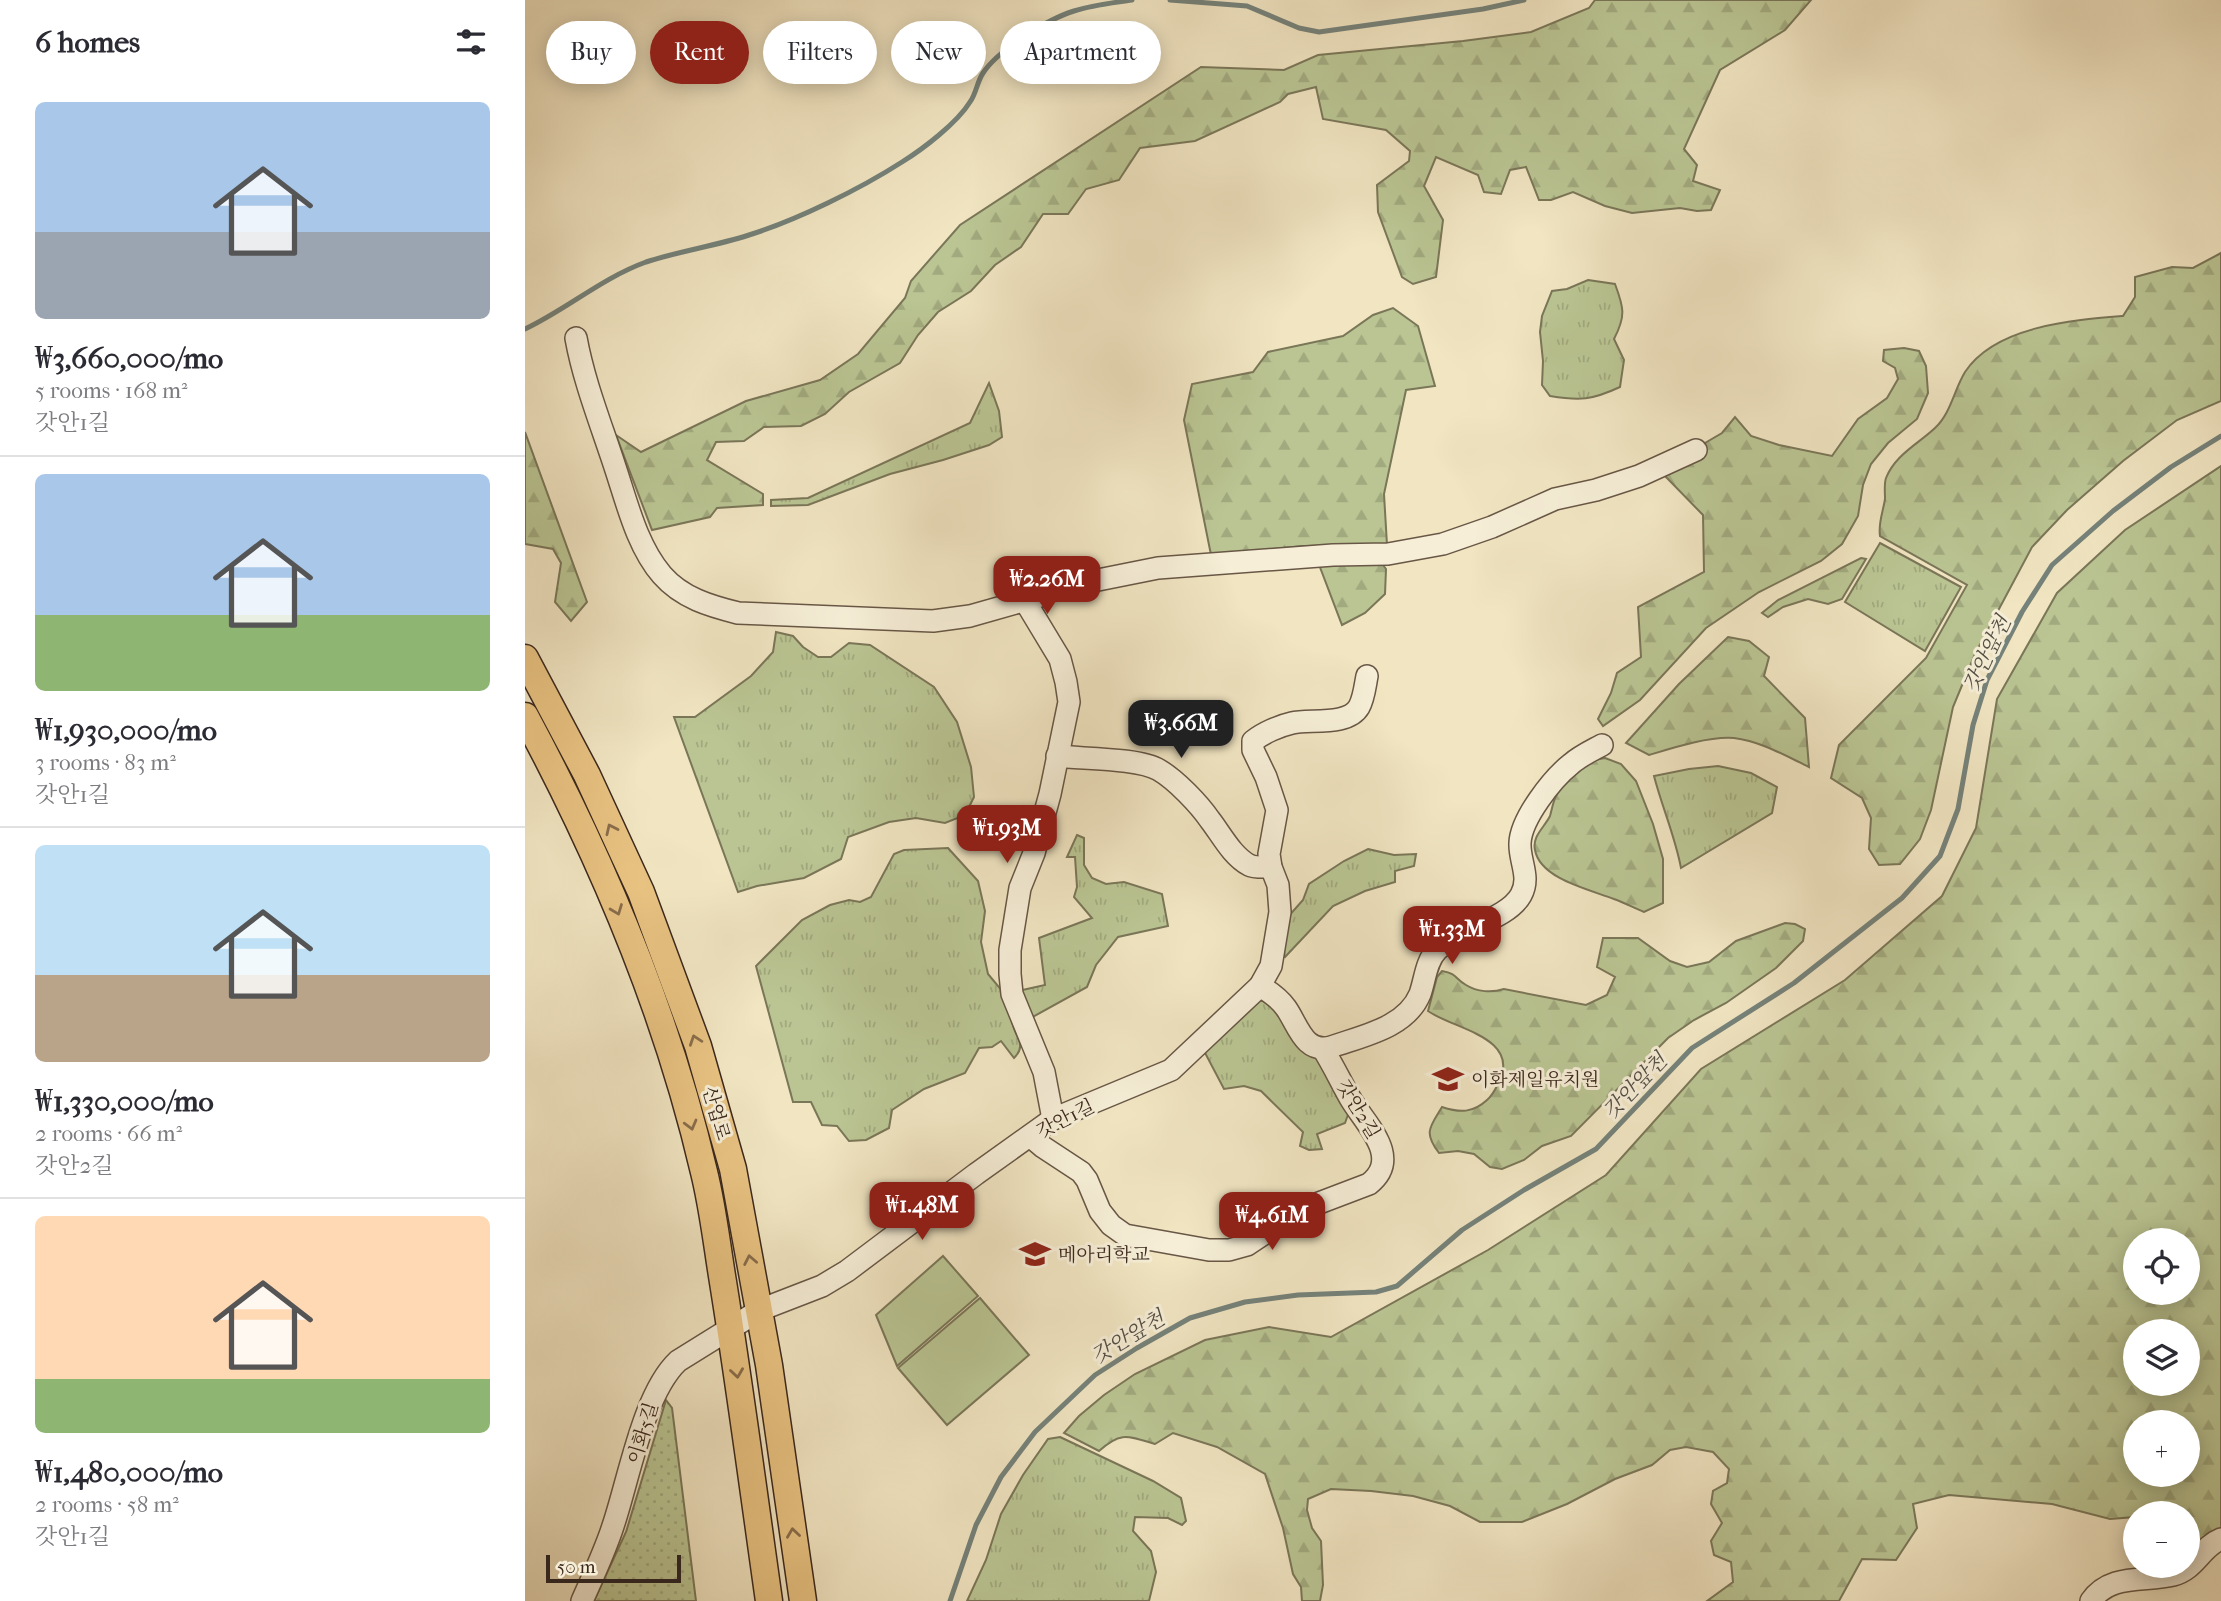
<!DOCTYPE html>
<html lang="en">
<head>
<meta charset="utf-8">
<style>
	body { margin:0; font-family:"IM FELL French Canon","Noto Serif KR",serif; background:#f2f2f3; color:#2b2b33; height:100vh; display:flex; flex-direction:column; font-size:26px; white-space:nowrap }
	* { box-sizing:border-box; margin:0 }
	p { font-size:23px; color:#7c7c81 }
	.icon { flex:none; width:38px; height:38px; fill:none; stroke:currentColor; stroke-width:2; stroke-linecap:round; stroke-linejoin:round }
	.map { position:relative; flex:1; overflow:hidden }
	.side { display:flex; flex-direction:column; background:#fff; width:525px }
	.side>* { flex:none }
	.top-card { position:absolute; left:21px; top:21px; width:665px; height:63px; display:flex; gap:14px }
	.controls { position:absolute; left:1598px; top:1228px; display:grid; gap:14px }
	.controls a { display:grid; place-items:center; width:77px; height:77px; border-radius:50%; background:#fff; box-shadow:0 4px 18px #0003; font-size:35px }
	.scale { position:absolute; left:21px; bottom:18px; width:135px; box-sizing:border-box; padding-left:7px; border:4px solid #3b281d; border-top:0; font-size:19px; line-height:24px; white-space:nowrap; color:#3b281d; -webkit-text-stroke:5px #f6eed7; paint-order:stroke }
	.price { position:absolute; translate:-50% -60px; padding:0 16px; border-radius:14px; background:#8f2418; color:#fff; font-size:23px; line-height:46px; filter:drop-shadow(0 2px 4px #0008) }
	.price::after { content:''; position:absolute; left:50%; top:42px; width:21px; height:16px; margin-left:-10px; background:inherit; clip-path:polygon(0 0,100% 0,50% 100%) }
	.price.selected { background:#222; color:#fff }
	ul { padding:0; list-style:none }
	li { display:grid; align-content:center; gap:14px; height:371px; padding:0 35px }
	li+li { border-top:2px solid #e1e1e2 }
	li span { display:grid; place-items:center; height:217px; border-radius:10px; color:#555 }
	li>.icon { margin-inline-start:auto }
	span .icon { width:126px; height:126px; fill:#fffc; stroke-width:1 }
	li b { font-size:30px }
	h2 { display:flex; justify-content:space-between; align-items:center; height:84px; padding:0 35px; font-size:30px }
	.chip { padding:0 24px; border-radius:32px; background:#fff; box-shadow:0 4px 18px #0003; font-size:24px; line-height:63px }
	.chip.selected { background:#8f2418; color:#fff }
	main { display:flex; flex:1; min-height:0 }
	.map>svg:first-child { display:block }
	.grass { fill:url(#grass-tufts); stroke:#7a7658; stroke-width:2 }
	.forest { fill:url(#forest-firs); stroke:#7a7658; stroke-width:2; fill-rule:evenodd }
	.park { fill:#bac593; stroke:#7a7658; stroke-width:2 }
	.garden { fill:url(#garden-dots); stroke:#7a7658; stroke-width:2 }
	.lines { fill:none; stroke-linecap:round; stroke-linejoin:round }
	.stream { stroke:#75827a; stroke-width:5 }
	.minor-casing { stroke:#685746; stroke-width:24 }
	.major-casing { stroke:#3b281d; stroke-width:29 }
	.minor { stroke:#f6eed7; stroke-width:21 }
	.major { stroke:#e8c281; stroke-width:26 }
	.oneway { stroke:#896d4a }
	.labels { text-anchor:middle; stroke-width:6; stroke-linejoin:round; paint-order:stroke }
	.poi-label { font-size:19px; fill:#3b281d; stroke:#f6eed7; text-anchor:start }
	.street-label { font-size:19px; fill:#3b281d; stroke:#f6eed7 }
	.water-label { font-size:21px; font-style:italic; fill:#534e44; stroke:#f6eed7 }
</style>
</head>
<body>
<main>
<section class="side">
<h2>6 homes<svg class="icon" aria-label="filters" viewBox="0 0 24 24"><path d="M4 7h16M4 17h16"/><circle cx="9" cy="7" r="2"/><circle cx="15" cy="17" r="2"/></svg></h2>
<ul>
<li><span style="background:linear-gradient(#a9c7e8 60%,#9aa5b1 0)"><svg class="icon" aria-label="home" viewBox="0 0 24 24"><path d="M3 11l9-7 9 7M6 9v11h12V9"/></svg></span><div><b>₩3,660,000/mo</b><p>5 rooms · 168 m²</p><p>갓안1길</p></div></li>
<li><span style="background:linear-gradient(#a9c7e8 65%,#8fb573 0)"><svg class="icon" aria-label="home" viewBox="0 0 24 24"><path d="M3 11l9-7 9 7M6 9v11h12V9"/></svg></span><div><b>₩1,930,000/mo</b><p>3 rooms · 83 m²</p><p>갓안1길</p></div></li>
<li><span style="background:linear-gradient(#bfe0f5 60%,#b9a48a 0)"><svg class="icon" aria-label="home" viewBox="0 0 24 24"><path d="M3 11l9-7 9 7M6 9v11h12V9"/></svg></span><div><b>₩1,330,000/mo</b><p>2 rooms · 66 m²</p><p>갓안2길</p></div></li>
<li><span style="background:linear-gradient(#ffd9b3 75%,#8fb573 0)"><svg class="icon" aria-label="home" viewBox="0 0 24 24"><path d="M3 11l9-7 9 7M6 9v11h12V9"/></svg></span><div><b>₩1,480,000/mo</b><p>2 rooms · 58 m²</p><p>갓안1길</p></div></li>
</ul>
</section>
<div class="map">
<svg width="1696" height="1601" viewBox="0 0 1696 1601">
	<defs>
		<pattern id="grass-tufts" width="24" height="20" patternUnits="userSpaceOnUse" patternTransform="scale(1.75)"><rect width="24" height="20" fill="#bac593"/><path d="M3 7l-1-3M5 7V3M7 7l1-3M15 17l-1-3M17 17v-4M19 17l1-3" fill="none" stroke="#a1a97e"/></pattern>
		<pattern id="forest-firs" width="22" height="20" patternUnits="userSpaceOnUse" patternTransform="scale(1.75)"><rect width="22" height="20" fill="#bac593"/><path d="M5 1l3.5 6h-7zM16 11l3.5 6h-7z" fill="#a1a97e"/></pattern>
		<pattern id="garden-dots" width="8" height="8" patternUnits="userSpaceOnUse" patternTransform="scale(1.75)"><rect width="8" height="8" fill="#bac593"/><path d="M2 2h.1M6 6h.1" fill="none" stroke="#a1a97e" stroke-width="1.8" stroke-linecap="round"/></pattern>
	</defs>
	<rect width="100%" height="100%" fill="#f1e5c2"/>
	<filter id="stains"><feTurbulence type="fractalNoise" baseFrequency=".00286" numOctaves="4"/><feColorMatrix values="0 0 0 0 .2 0 0 0 0 .09 0 0 0 0 .02 0 0 0 .5 -.17"/></filter>
	<radialGradient id="worn" r=".72"><stop offset=".6" stop-color="#630" stop-opacity="0"/><stop offset="1" stop-color="#630" stop-opacity=".3"/></radialGradient>
	<g class="grass">
		<path d="M1063,280l27,4c9,24 11,32 -1,55l10,21 -4,27c-28,13 -40,14 -70,9l-8,-11 1,-24 -3,-29 2,-16 10,-25 15,-2z"/>
		<path d="M464,383l10,28 3,26 -13,8 -46,15 -53,14 -82,31 -37,1v-6l37,-2 162,-75z"/>
		<path d="M1355,543l81,44 -36,64 -80,-49z"/>
		<path d="M251,632l17,4 10,11 15,10h13l18,-14 21,2 64,42 23,35 14,45 3,30 -9,18 -20,8 -29,-5 -27,4 -41,15 -7,22 -37,19 -47,8 -19,6 -64,-175h21l56,-41 22,-24z"/>
		<path d="M1193,766l33,7 26,14 -5,26 -91,55c-6,-32 -19,-61 -27,-92l35,-7z"/>
		<path d="M552,835l7,3v27l8,13 14,6 18,-2 38,12 6,32 -50,11 -22,28 -9,22 -58,32 -11,-28 27,-6 -6,-47 53,-20 -18,-21 3,-10 -2,-30h-8z"/>
		<path d="M423,848l30,33 7,30 -4,31 7,32 25,30c0,5 -1,12 -1,17 2,16 16,23 2,37l-13,-17 -9,6 -13,1 -14,25 -41,16 -32,21 -3,18 -23,12 -17,1 -12,-15 -15,-1 -11,-23h-18l-37,-136 46,-46 28,-15 19,-5 11,2 11,-5 23,-43 10,-4z"/>
		<path d="M843,849l26,6 22,-1 -2,12 -19,5v11l-30,9 -32,15 -48,51 -3,-3 5,-36 16,-18 6,-16 35,-23z"/>
		<path d="M736,1000c39,24 64,71 89,109l-5,14 -28,11 5,15 -13,1 -9,-4 3,-14 -42,-41 -17,-5 -20,3 -21,-40z"/>
		<path d="M535,1437l93,44 28,17 5,23 -4,4 -14,-7 -33,-1 -2,14 18,20 5,21 -7,29h-182l19,-41 15,-46 22,-39 25,-36z"/>
	</g>
	<g class="forest">
		<path d="M1070,0h216l-26,30 -65,40 -36,79 13,16 -4,16 27,9 -9,20 -14,1 -17,-3 -48,5 -27,-7 -32,-14 -22,8h-12l-13,-33 -16,3 -9,24 -17,-2 -6,-17 -42,-18 -12,29 19,34 -7,57 -23,7 -11,-7 -24,-65 -1,-27 32,-24 1,-10 -24,-21 -63,-11 -7,-32 -28,7 -8,8 -85,39 -55,7 -21,32 -33,9 -18,25h-25l-22,33 -26,18 -24,26 -33,21 -20,23 -18,28 -51,29 -24,22 -24,12 -37,1 -20,14 -28,1 -9,18 56,34v11l-46,3 -7,9 -58,13 -36,-95 25,17 105,-51 74,-21 38,-26 47,-56 6,-17 49,-56 241,-158 83,3 34,-15 145,-14 68,-9 58,-24z"/>
		<path d="M1696,253v148l-44,19 -54,41 -56,49 -35,37 -57,107 -22,53 -22,103 -11,29 -20,25 -21,1 -10,-16 2,-31 -9,-20 -31,-20 8,-33 87,-87 41,-73 -87,-49c-2,-13 3,-24 5,-37 0,-7 -1,-15 1,-21 9,-23 32,-34 49,-50 16,-15 19,-38 30,-56 30,-46 108,-52 158,-56l12,-19v-20l37,-10 21,1z"/>
		<path d="M868,308l25,18 17,60 -29,4 -22,104 3,51 -84,1 -92,9 -27,-135 8,-36 61,-12 15,-20 75,-16 30,-21z"/>
		<path d="M1379,348l15,3 7,15 2,27 -11,26 -29,24 -17,21 -8,21 -5,31 -16,28 -21,17 -62,31 -53,36 -66,72 -37,26 -5,-7 13,-26 6,-20 24,-16 -3,-50 66,-35 -1,-57 -38,-39 40,-20v-13l17,-10 13,-16 16,19 28,9 53,11 26,-37 29,-21 11,-19 -3,-11 -12,-7 1,-11z"/>
		<path d="M0,432l62,170 -16,19 -16,-19 6,-39 -8,-14 -28,-5z"/>
		<path d="M1696,466v1065l-33,30 -1,-47h-52v3l-25,2 -58,-15 -103,-9 -36,9 4,24 -21,32 -34,-1 -23,42h-132l26,-19 -2,-20 -17,-7 -3,-14 11,-18 -11,-19 2,-13 14,-8 2,-14 -16,-17 -27,-5 -16,3 -18,15 -37,14 -48,25 -45,18h-42l-30,-16 -37,-10 -42,-5 -40,-2 -23,10 -1,11 5,18 9,13 2,44 -3,16h-18l-1,-14 -8,-13 -10,-46 -18,-54 -48,-27 -44,-14 -18,11c-27,-8 -34,-13 -56,7l-35,-18 15,-17 25,-21 31,-21 70,-34 64,-13 62,10 157,-87 118,-75 95,-106 144,-89 97,-84 34,-68 21,-129 60,-106 68,-63zM1610,1241h52v52h-52zM1610,1332h52v52h-52zM1610,1423h52v52h-52z"/>
		<path d="M1336,558l5,1 -24,40 -14,5 -20,-5 -25,8 -15,10 -6,-4 16,-13z"/>
		<path d="M855,561l6,8 -1,25 -20,19 -23,12 -24,-63z"/>
		<path d="M1203,637l21,4 20,16 -5,19 41,42 4,49c-23,-11 -49,-26 -75,-29 -25,-2 -62,10 -85,17l-23,-12 53,-59z"/>
		<path d="M1080,758l16,6 15,17 17,43 10,35v44l-19,9c-10,-4 -19,-9 -30,-13 -23,-9 -74,-20 -79,-49 -3,-14 9,-22 15,-34 2,-7 3,-14 6,-20 9,-19 27,-36 49,-38z"/>
		<path d="M1260,923l10,1 10,5 -2,12 -27,27 -50,35 -32,17 -26,18 -97,98 -29,10 -18,14 -22,9 -12,-2 -16,-13 -16,-3 -19,2c-16,-21 -9,-26 3,-46 18,6 31,6 45,-7 6,-5 9,-12 12,-18 22,-45 -46,-53 -71,-71l9,-34 5,-6c16,3 12,7 24,14 11,7 26,8 38,4l82,16 21,-10 8,-18 -18,-10 6,-29h35l32,23 17,6 22,-5 27,-21z"/>
	</g>
	<g class="park">
		<path d="M418,1256l35,40 -81,70 -21,-51z"/>
		<path d="M455,1298l49,57 -82,70 -49,-57z"/>
	</g>
	<path class="garden" d="M141,1400l6,8 24,193h-102l32,-69z"/>
	<g class="lines">
		<g class="stream">
			<path d="M645,0l77,6 52,22 20,4 164,-23 41,-9"/>
			<path d="M0,329c42,-20 77,-51 121,-67 34,-11 69,-16 103,-27 48,-15 111,-46 153,-73 21,-13 55,-39 68,-60 6,-8 7,-20 13,-29 15,-23 65,-54 91,-62 19,-6 39,-8 58,-11"/>
			<path d="M425,1601l26,-76 25,-48 34,-45 60,-57 42,-27 53,-30 55,-16 53,-7 78,-3 21,-6 65,-56 62,-40 72,-41 96,-101 102,-65 108,-85 38,-42 18,-47 15,-84 14,-45 35,-68 30,-47 61,-54 58,-44 50,-31"/>
		</g>
		<g class="minor-casing">
			<g id="minor">
				<path d="M51,338c8,44 25,86 39,129 12,36 22,79 47,108 20,23 48,31 76,38l195,8 37,-5 74,-21 23,-15h31l60,-12 175,-13 55,-1 55,-10 49,-17 63,-28 41,-9 43,-14 57,-26"/>
				<path d="M500,601l35,58 6,23 3,20 -19,92 -16,59 -14,35 -10,62v24l2,20 32,78 9,47"/>
				<path d="M532,756c26,3 82,2 102,14 17,10 40,34 51,50 11,14 22,36 39,45 6,3 15,2 22,2"/>
				<path d="M735,986c10,6 19,12 26,22 12,17 18,46 45,39 31,-11 75,-19 89,-53 5,-14 6,-33 17,-44 21,-21 71,-31 84,-55 10,-18 -2,-34 -1,-52 1,-24 32,-64 51,-79 9,-8 20,-13 31,-19"/>
				<path d="M505,1136l13,11 38,25 6,8 13,31 11,14 14,10 84,15h20l18,-5 51,-34 71,-27c34,-27 -4,-60 -19,-86 -9,-16 -17,-33 -27,-49"/>
				<path d="M57,1601c11,-25 23,-50 31,-75 16,-47 30,-132 65,-165l82,-51 62,-24 25,-15 129,-97 77,-55 118,-49 89,-84 11,-20 9,-54 -2,-27 -7,-18 -2,-13 8,-44 -11,-33 -13,-27v-9c10,-8 26,-15 39,-18 18,-4 56,3 67,-16 5,-9 6,-21 8,-31"/>
				<path d="M1566,1601c19,-28 54,-19 82,-26 22,-5 28,-28 48,-36"/>
			</g>
		</g>
		<g class="major-casing">
			<g id="major">
				<path d="M0,658l62,117 54,117 57,154 35,123 36,196 34,236"/>
				<path d="M0,716c77,143 142,297 179,456 9,36 13,74 19,110 17,106 31,213 46,319"/>
			</g>
		</g>
		<use href="#minor" class="minor"/>
		<use href="#major" class="major"/>
	</g>
	<defs><path id="oneway-chevron" d="M-2-3.5L2.5 0L-2 3.5" fill="none" stroke-width="1.6" stroke-linecap="round" stroke-linejoin="round" transform="scale(1.75)"/></defs>
	<g class="oneway">
		<use href="#oneway-chevron" transform="translate(86 829) rotate(-115)"/>
		<use href="#oneway-chevron" transform="translate(92 910) rotate(69)"/>
		<use href="#oneway-chevron" transform="translate(170 1040) rotate(-109)"/>
		<use href="#oneway-chevron" transform="translate(166 1125) rotate(75)"/>
		<use href="#oneway-chevron" transform="translate(225 1260) rotate(-101)"/>
		<use href="#oneway-chevron" transform="translate(212 1373) rotate(82)"/>
		<use href="#oneway-chevron" transform="translate(268 1533) rotate(-98)"/>
	</g>
	<defs>
		<g id="school-bare" transform="scale(2.415)"><path d="M0-5L7-2L0 1L-7-2ZM-4 1L0 2.5L4 1V4Q0 6-4 4Z" fill="#8f2418" stroke="#f6eed7" stroke-width="2.5" paint-order="stroke"/></g>
	</defs>
	<g fill-rule="evenodd">
		<use href="#school-bare" x="923" y="1079"/>
		<use href="#school-bare" x="510" y="1254"/>
	</g>
	<g class="labels">
		<g class="poi-label">
			<text x="946" y="1086">이화제일유치원</text>
			<text x="533" y="1261">메아리학교</text>
		</g>
		<g class="street-label">
			<text transform="translate(834 1109) rotate(59)" y="7">갓안2길</text>
			<text transform="translate(192 1113) rotate(74)" y="7">산업로</text>
			<text transform="translate(540 1118) rotate(-27)" y="7">갓안1길</text>
			<text transform="translate(117 1433) rotate(-73)" y="7">이화5길</text>
		</g>
		<g class="water-label">
			<text transform="translate(1462 654) rotate(-64)" y="7">갓안앞천</text>
			<text transform="translate(1110 1086) rotate(-46)" y="7">갓안앞천</text>
			<text transform="translate(603 1337) rotate(-31)" y="7">갓안앞천</text>
		</g>
	</g>
	<rect width="100%" height="100%" filter="url(#stains)"/>
	<rect width="100%" height="100%" fill="url(#worn)"/>
</svg>
<div class="controls">
<a><svg class="icon" aria-label="locate" viewBox="0 0 24 24"><circle cx="12" cy="12" r="6"/><path d="M12 2v4M12 18v4M2 12h4M18 12h4"/></svg></a>
<a><svg class="icon" aria-label="layers" viewBox="0 0 24 24"><path d="M12 4l9 5-9 5-9-5zM3 14l9 5 9-5"/></svg></a>
<a>+</a>
<a>−</a>
</div>
<div class="scale">50 m</div>
<b class="price" style="left:522px;top:616px">₩2.26M</b>
<b class="price selected" style="left:656px;top:760px">₩3.66M</b>
<b class="price" style="left:482px;top:865px">₩1.93M</b>
<b class="price" style="left:927px;top:966px">₩1.33M</b>
<b class="price" style="left:397px;top:1242px">₩1.48M</b>
<b class="price" style="left:747px;top:1252px">₩4.61M</b>
<div class="top-card">
<a class="chip">Buy</a>
<a class="chip selected">Rent</a>
<a class="chip">Filters</a>
<a class="chip">New</a>
<a class="chip">Apartment</a>
</div>
</div>
</main>
</body>
</html>
